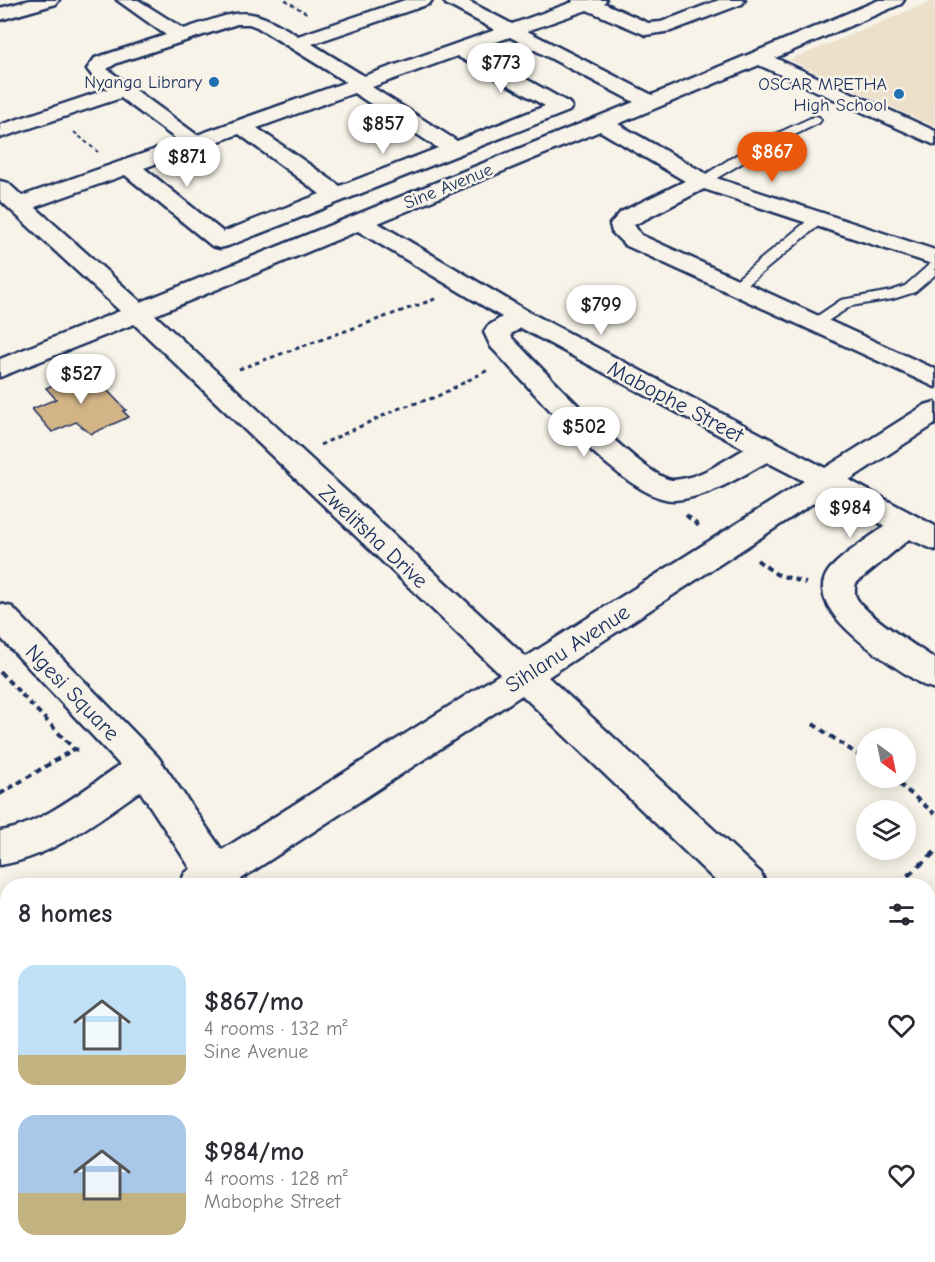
<!DOCTYPE html>
<html lang="en">
<head>
<meta charset="utf-8">
<style>
	body { margin:0; font-family:"Comic Neue",sans-serif; background:#f2f2f3; color:#2b2b33; height:100vh; display:flex; flex-direction:column; font-size:22px; white-space:nowrap }
	* { box-sizing:border-box; margin:0 }
	p { font-size:20px; color:#7c7c81 }
	.icon { flex:none; width:33px; height:33px; fill:none; stroke:currentColor; stroke-width:2; stroke-linecap:round; stroke-linejoin:round }
	.map { position:relative; flex:1; overflow:hidden }
	.panel { position:absolute; left:0px; top:878px; width:936px; height:386px; display:flex; flex-direction:column; background:#fff; border-radius:24px 24px 0 0; box-shadow:0 3px 15px #0003 }
	.panel>* { flex:none }
	.needle { width:39px; rotate:147deg }
	.controls { position:absolute; left:856px; top:728px; display:grid; gap:12px }
	.controls a { display:grid; place-items:center; width:60px; height:60px; border-radius:50%; background:#fff; box-shadow:0 3px 15px #0003; font-size:30px }
	.price { position:absolute; translate:-50% -51px; padding:0 14px; border-radius:21px; background:#fff; color:#222; font-size:20px; line-height:39px; filter:drop-shadow(0 2px 3px #0008) }
	.price::after { content:''; position:absolute; left:50%; top:36px; width:18px; height:14px; margin-left:-9px; background:inherit; clip-path:polygon(0 0,100% 0,50% 100%) }
	.price.selected { background:#ea580c; color:#fff }
	ul { padding:0; list-style:none }
	li { display:flex; align-items:center; gap:18px; height:150px; padding:0 18px }
	li span { display:grid; place-items:center; flex:none; width:168px; height:120px; border-radius:18px; color:#555 }
	li>.icon { margin-inline-start:auto }
	span .icon { width:72px; height:72px; fill:#fffc; stroke-width:1 }
	li b { font-size:26px }
	h2 { display:flex; justify-content:space-between; align-items:center; height:72px; padding:0 18px; font-size:26px }
	.map>svg:first-child { display:block }
	.built { fill:#ece0cb }
	.building { fill:#d3b487; stroke:#1b2f5e; stroke-width:1.5 }
	.lines { fill:none; stroke-linecap:round; stroke-linejoin:round }
	.service-casing { stroke:#1b2f5e; stroke-width:4 }
	.minor-casing { stroke:#1b2f5e; stroke-width:5 }
	.path-far3 { stroke:#1b2f5e; stroke-width:2; stroke-dasharray:4 3; stroke-linecap:butt }
	.path-far2 { stroke:#1b2f5e; stroke-width:3; stroke-dasharray:4.5 4; stroke-linecap:butt }
	.path-far1 { stroke:#1b2f5e; stroke-width:4; stroke-dasharray:6 4.5; stroke-linecap:butt }
	.path { stroke:#1b2f5e; stroke-width:4.5; stroke-dasharray:8 6; stroke-linecap:butt }
	.service { fill:#f7f3e8; fill-rule:evenodd }
	.minor { fill:#f7f3e8; fill-rule:evenodd }
	.poi-dot { fill:#1f6fb2; stroke:#f7f3e8; stroke-width:2 }
	.labels { text-anchor:middle; stroke-width:5; stroke-linejoin:round; paint-order:stroke }
	.far-poi-label { font-size:18px; fill:#1b2f5e; stroke:#f7f3e8; text-anchor:end }
	.far-street-label { font-size:18px; fill:#1b2f5e; stroke:#f7f3e8 }
	.street-label { font-size:22px; fill:#1b2f5e; stroke:#f7f3e8 }
</style>
</head>
<body>
<div class="map">
<svg width="935" height="1262" viewBox="0 0 935 1262">
	<rect width="100%" height="100%" fill="#f7f3e8"/>
	<filter id="ink" filterUnits="userSpaceOnUse"><feTurbulence type="fractalNoise" baseFrequency=".0167" numOctaves="2"/><feDisplacementMap in="SourceGraphic" scale="12" xChannelSelector="R" yChannelSelector="G"/><feConvolveMatrix kernelMatrix="1 2 1 2 8 2 1 2 1" color-interpolation-filters="sRGB"/></filter>
	<g filter="url(#ink)">
		<path class="built" d="M935,0v127l-145,-67 144,-60z"/>
		<path class="building" d="M88,370l38,40 -3,1 6,6 -38,17 -15,-12 -24,10 -20,-23 24,-10 -10,-11z"/>
		<g class="lines">
			<g class="service-casing">
				<g id="service">
					<path d="M815,116l4,1 2,3 -2,3 -57,28 -55,33h-10l-2,-3 57,-36z"/>
					<path d="M818,215l5,1 2,3 -2,3 -82,68h-10l-2,-3 2,-3 82,-68z"/>
					<path d="M935,263v12l-20,17 -22,7 -42,7 -31,20h-10l-3,-3 34,-23 50,-9 14,-5 25,-22z"/>
				</g>
			</g>
			<g class="minor-casing">
				<g id="minor">
					<path d="M30,0h29l-3,4 -56,16v-12z"/>
					<path d="M117,0h21l46,29c57,-18 61,-26 114,7l107,-36h27l-3,4 -117,40 52,32 131,-46 -49,-26 -3,-4h23l46,24 61,-22 -1,-2h34l-2,3 44,20 13,-1 58,-22h26l-3,4 -71,27 -25,4 -59,-25 -60,21 125,64 227,-95h25l-3,4 -126,54 160,73v14l-176,-80 -141,59 92,52 225,74v15l-231,-76 -70,36 7,10 294,134v18l-310,-142 -13,-13 -2,-8 11,-12 64,-31 -85,-50 -222,92 151,89 296,156 100,-63 10,-3v22l-86,56 86,46v24l-26,-11 -53,44c-1,4 -2,10 0,14 7,17 62,50 79,62v30l-12,-4c-27,-18 -129,-76 -92,-117 15,-16 37,-29 54,-42l-58,-32 -279,183 213,196 5,12h-46l-198,-190 -281,184 2,6h-63l5,-12 6,-4 -51,-78c-42,29 -88,66 -140,74v-34c40,-5 86,-43 120,-66l-120,-128v-33l12,3 146,150 64,93 278,-176 -366,-350 -134,53v-18l120,-48 -120,-111v-19l8,2 14,13 157,-55 -58,-43 -121,40v-13l108,-36 -14,-11 -7,-9 8,-11 71,-23zM237,24h12l8,3 89,55 -149,53 -90,-66 10,-6zM510,37l124,65 -493,200 -106,-95 90,-32 87,71 8,2 8,-2 341,-135 3,-4 -3,-4 -95,-53zM457,56l88,50 -88,35 -85,-54zM354,93l84,55 -98,38 -83,-58zM239,134l81,60 -97,38 -79,-64zM358,231l144,86 -14,9 -4,6 7,15c34,35 136,156 184,153 34,-3 63,-22 92,-38l37,19 -278,176 -371,-342zM521,328l224,121c-22,12 -46,30 -72,31 -28,0 -136,-117 -161,-142l-1,-4z"/>
					<path d="M8,988v41l-8,3v-41z"/>
					<path d="M928,1033l7,3v45l-7,-2z"/>
					<path d="M412,1256h49l3,6h-49z"/>
				</g>
			</g>
			<g class="path-far3">
				<path d="M285,0l23,14"/>
				<path d="M74,132l24,20"/>
			</g>
			<g class="path-far2">
				<path d="M239,369l196,-70"/>
				<path d="M320,445l80,-37 36,-11 52,-27"/>
			</g>
			<g class="path-far1">
				<path d="M686,515l13,11"/>
				<path d="M757,560l19,14 30,9"/>
				<path d="M0,672l74,77 6,1"/>
				<path d="M813,724l54,37"/>
				<path d="M891,777l44,37"/>
				<path d="M0,794l74,-45"/>
			</g>
			<path class="path" d="M897,885l38,-33"/>
			<use href="#service" class="service"/>
			<use href="#minor" class="minor"/>
		</g>
	</g>
	<g class="poi-dot">
		<circle cx="214" cy="82" r="6"/>
		<circle cx="899" cy="94" r="6"/>
	</g>
	<g class="labels">
		<g class="far-poi-label">
			<text x="202" y="88">Nyanga Library</text>
			<text x="887" y="90">OSCAR MPETHA<tspan x="887" dy="21">High School</tspan></text>
		</g>
		<g class="far-street-label">
			<text transform="translate(448 186) rotate(-22)" y="6">Sine Avenue</text>
		</g>
		<g class="street-label">
			<text transform="translate(676 401) rotate(28)" y="8">Mabophe Street</text>
			<text transform="translate(374 536) rotate(43)" y="8">Zwelitsha Drive</text>
			<text transform="translate(567 648) rotate(-33)" y="8">Sihlanu Avenue</text>
			<text transform="translate(73 692) rotate(46)" y="8">Ngesi Square</text>
		</g>
	</g>
</svg>
<div class="controls">
<a><svg class="needle" viewBox="-14 -14 28 28"><path d="M0-13l5 13h-10z" fill="#e53935"/><path d="M0 13l5-13h-10z" fill="#7c7c81"/></svg></a>
<a><svg class="icon" aria-label="layers" viewBox="0 0 24 24"><path d="M12 4l9 5-9 5-9-5zM3 14l9 5 9-5"/></svg></a>
</div>
<b class="price" style="left:501px;top:94px">$773</b>
<b class="price" style="left:383px;top:155px">$857</b>
<b class="price selected" style="left:772px;top:183px">$867</b>
<b class="price" style="left:187px;top:188px">$871</b>
<b class="price" style="left:601px;top:336px">$799</b>
<b class="price" style="left:81px;top:405px">$527</b>
<b class="price" style="left:584px;top:458px">$502</b>
<b class="price" style="left:850px;top:539px">$984</b>
<section class="panel">
<h2>8 homes<svg class="icon" aria-label="filters" viewBox="0 0 24 24"><path d="M4 7h16M4 17h16"/><circle cx="9" cy="7" r="2"/><circle cx="15" cy="17" r="2"/></svg></h2>
<ul>
<li><span style="background:linear-gradient(#bfe0f5 75%,#c2b280 0)"><svg class="icon" aria-label="home" viewBox="0 0 24 24"><path d="M3 11l9-7 9 7M6 9v11h12V9"/></svg></span><div><b>$867/mo</b><p>4 rooms · 132 m²</p><p>Sine Avenue</p></div><svg class="icon" aria-label="heart" viewBox="0 0 24 24"><path d="M12 20l-8-8c-3-5 5-10 8-4 3-6 11-1 8 4z"/></svg></li>
<li><span style="background:linear-gradient(#a9c7e8 65%,#c2b280 0)"><svg class="icon" aria-label="home" viewBox="0 0 24 24"><path d="M3 11l9-7 9 7M6 9v11h12V9"/></svg></span><div><b>$984/mo</b><p>4 rooms · 128 m²</p><p>Mabophe Street</p></div><svg class="icon" aria-label="heart" viewBox="0 0 24 24"><path d="M12 20l-8-8c-3-5 5-10 8-4 3-6 11-1 8 4z"/></svg></li>
</ul>
</section>
</div>
</body>
</html>
